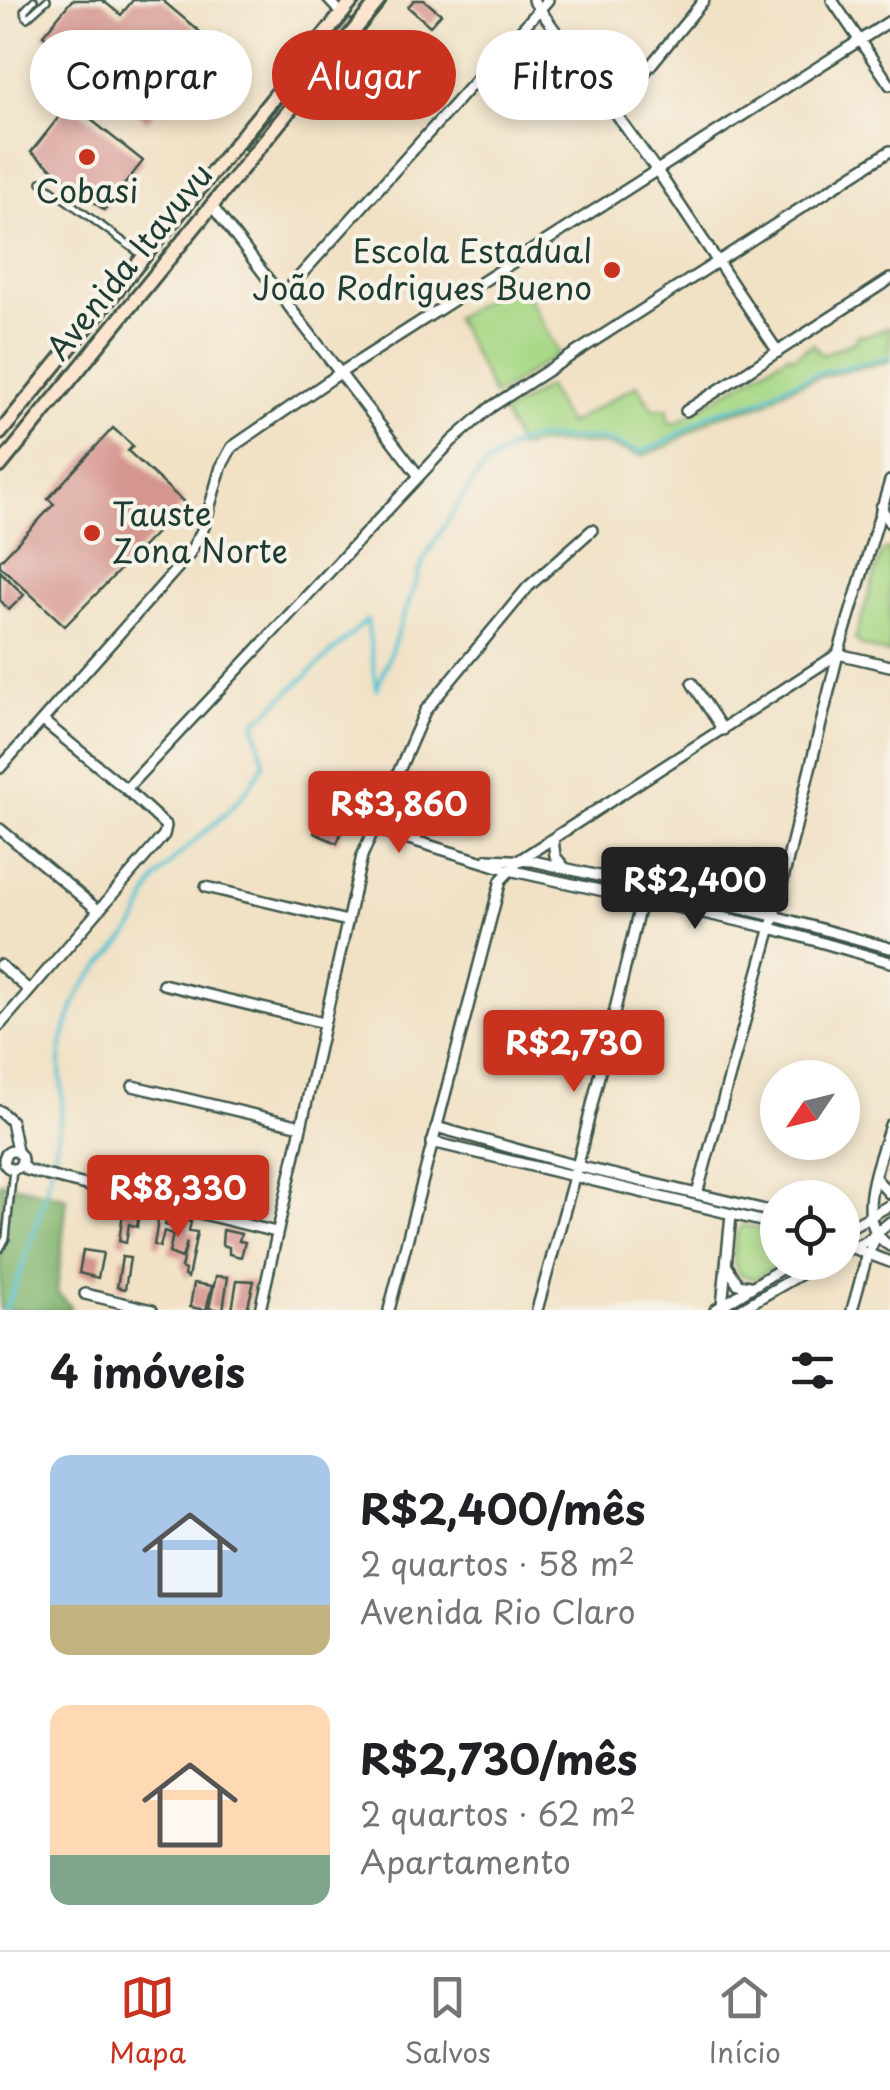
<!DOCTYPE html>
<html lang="pt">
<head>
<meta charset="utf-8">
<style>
	body { margin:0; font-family:"Playpen Sans",sans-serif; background:#f2f2f2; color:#202124; height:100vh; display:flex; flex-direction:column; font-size:38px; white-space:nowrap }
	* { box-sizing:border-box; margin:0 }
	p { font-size:32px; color:#757577 }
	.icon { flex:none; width:55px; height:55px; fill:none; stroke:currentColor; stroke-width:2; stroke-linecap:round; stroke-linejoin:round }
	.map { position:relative; height:1310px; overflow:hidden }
	.drawer { display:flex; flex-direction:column; background:#fff; flex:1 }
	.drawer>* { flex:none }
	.hud { position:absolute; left:30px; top:30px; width:830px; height:90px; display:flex; gap:20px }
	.needle { width:65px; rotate:235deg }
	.buttons { position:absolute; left:760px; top:1060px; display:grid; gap:20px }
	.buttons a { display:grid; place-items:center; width:100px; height:100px; border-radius:50%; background:#fff; box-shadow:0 5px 15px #0003; font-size:50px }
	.price { position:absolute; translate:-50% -85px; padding:0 22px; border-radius:10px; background:#c8321e; color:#fff; font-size:32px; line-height:65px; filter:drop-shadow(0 2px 5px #0008) }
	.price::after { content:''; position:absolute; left:50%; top:60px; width:30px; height:22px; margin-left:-15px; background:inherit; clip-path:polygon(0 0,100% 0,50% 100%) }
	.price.current { background:#222; color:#fff }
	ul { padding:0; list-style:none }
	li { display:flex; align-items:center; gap:30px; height:250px; padding:0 50px }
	li span { display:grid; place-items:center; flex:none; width:280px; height:200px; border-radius:20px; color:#555 }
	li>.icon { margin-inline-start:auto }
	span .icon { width:120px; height:120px; fill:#fffc; stroke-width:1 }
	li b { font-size:42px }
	h2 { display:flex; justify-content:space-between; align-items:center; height:120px; padding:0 50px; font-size:42px }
	.tag { padding:0 35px; border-radius:45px; background:#fff; box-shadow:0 5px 15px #0003; font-size:35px; line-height:90px }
	.tag.current { background:#c8321e; color:#fff }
	.dock { display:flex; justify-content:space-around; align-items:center; height:140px; border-top:2px solid #e0e0e0; background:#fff; font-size:28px; color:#757577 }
	.dock a { display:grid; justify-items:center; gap:5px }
	.dock .current { color:#c8321e }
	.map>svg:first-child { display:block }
	.green { fill:#a8d886; stroke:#648a5d; stroke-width:2.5 }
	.forest { fill:#86b873; stroke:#527a54; stroke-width:2.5 }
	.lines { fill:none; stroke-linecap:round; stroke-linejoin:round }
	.stream { stroke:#57c3d1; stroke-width:4 }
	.building { fill:#d59690 }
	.service-casing { stroke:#3e564a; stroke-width:10 }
	.minor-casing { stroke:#3e564a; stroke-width:14 }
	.secondary-casing { stroke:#3e564a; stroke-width:18 }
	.service { stroke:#fff; stroke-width:5 }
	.minor { stroke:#fff; stroke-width:9 }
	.secondary { stroke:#fce5cf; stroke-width:12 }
	.poi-dot { fill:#c8321e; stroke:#f7f3e8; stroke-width:4 }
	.labels { text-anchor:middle; stroke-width:8; stroke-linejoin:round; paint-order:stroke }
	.poi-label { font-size:32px; fill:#1f3d34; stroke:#f7f3e8 }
	.street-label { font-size:32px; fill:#1f3d34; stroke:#f7f3e8 }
</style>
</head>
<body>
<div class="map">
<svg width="890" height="1310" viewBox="0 0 890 1310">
	<rect width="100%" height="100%" fill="#f7f3e8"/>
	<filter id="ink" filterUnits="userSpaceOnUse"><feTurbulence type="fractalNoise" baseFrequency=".01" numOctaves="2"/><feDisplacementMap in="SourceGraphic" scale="20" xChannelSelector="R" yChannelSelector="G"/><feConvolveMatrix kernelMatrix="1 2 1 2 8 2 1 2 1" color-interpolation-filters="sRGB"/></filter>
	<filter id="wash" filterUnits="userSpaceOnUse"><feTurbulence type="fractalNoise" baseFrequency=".0048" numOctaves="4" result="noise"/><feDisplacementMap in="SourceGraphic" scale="40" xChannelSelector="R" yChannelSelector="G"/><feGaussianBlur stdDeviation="2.25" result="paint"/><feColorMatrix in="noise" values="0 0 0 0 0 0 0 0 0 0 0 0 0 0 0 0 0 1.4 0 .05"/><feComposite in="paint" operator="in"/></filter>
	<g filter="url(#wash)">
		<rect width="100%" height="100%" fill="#f1e1c5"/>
		<g class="green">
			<path d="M518,278l41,75 -65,43 -39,-78z"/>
			<path d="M890,327v34l-71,16 -33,12 -22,15 -50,13 -44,28 -28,11 -40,-12 -59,-1 -24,5 -16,-34 44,-27 21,37 69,-39 16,24 15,1v10l6,4 115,-70 4,3 20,-13 9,11 35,-15v-5h12z"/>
			<path d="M887,549l3,1v104l-28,-8 -7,-7 27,-87z"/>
			<path d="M743,1225l34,6 1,31 3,1 -27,16 -15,-5c-8,-12 -7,-40 4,-49z"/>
		</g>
		<path class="forest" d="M0,1182l67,16 -10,94 13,14v4h-70z"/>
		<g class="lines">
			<path class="stream" d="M5,1310c28,-65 49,-135 57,-206 1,-12 -2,-25 -2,-38 0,-23 8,-46 16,-66 11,-24 37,-45 53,-66 14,-17 16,-42 32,-60 36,-42 75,-58 103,-111l-9,-40 112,-103 10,70 47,-131 39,-63 23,-31 32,-22 23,-5 60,1 40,13 25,-10 44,-28 50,-13 20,-13 39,-15 71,-16"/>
		</g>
		<g id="blocks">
			<g class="building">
				<path d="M72,0h30l19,15 12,-15h29l56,47 -54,65 -6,-5 -11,14 -104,-86z"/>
				<path d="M414,0h10l17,14 -11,12 -22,-19z"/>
				<path d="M349,18l5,4 -105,130 -5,-3z"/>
				<path d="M70,103l73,58 -39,49 -73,-58z"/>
				<path d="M113,428l20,18 -5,5 57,52 -120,123 -65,-60v-5l54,-57 -6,-5z"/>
				<path d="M0,571l24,24 -15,15 -9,-10z"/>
				<path d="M338,775l23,10 -24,58 -23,-10z"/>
				<path d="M124,1206l15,5 -2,16 -8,-3 -3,19 -7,-2z"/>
				<path d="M159,1215l8,2 -2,8 9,2 2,-8 15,3 -2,9 8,1 -9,46 -4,-2 1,-6 -4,-2 6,-26 -5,16 -13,-5 4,-19 -9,-3 -4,16 -6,-2z"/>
				<path d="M223,1230l18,4 -2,7 6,1 -4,15 -12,-3v-7l-7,-2z"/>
				<path d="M83,1250l20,3 -5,25 -19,-5z"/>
				<path d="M122,1257l8,1 -5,31 -8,-2z"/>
				<path d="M216,1276l12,1 -5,33 -14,-2z"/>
				<path d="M237,1280l17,1 -7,29h-15z"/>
				<path d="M194,1283l18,3 -6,24 -16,-3z"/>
			</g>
		</g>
	</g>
	<g filter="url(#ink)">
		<use href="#blocks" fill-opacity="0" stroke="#3e564a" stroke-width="2.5"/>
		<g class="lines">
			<g class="service-casing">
				<g id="service">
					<path d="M34,0l-10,11 3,7 20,-18"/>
					<path d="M41,182l101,73"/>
					<path d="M0,1249l6,-11 7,-69"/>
				</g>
			</g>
			<g class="minor-casing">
				<g id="minor">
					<path d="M329,0l13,14"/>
					<path d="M533,0l125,172 120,180"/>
					<path d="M832,0l58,85"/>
					<path d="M614,110l90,-110"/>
					<path d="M212,206l207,270"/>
					<path d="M281,297l267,-297"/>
					<path d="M686,411l204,-132"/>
					<path d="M881,507l9,16"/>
					<path d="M692,683l31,47"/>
					<path d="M0,768l188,-212 16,-29 17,-60 11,-20 108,-74 550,-352"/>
					<path d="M126,789l326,-348 39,-34 399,-256"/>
					<path d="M373,828l136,42 262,58 119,34"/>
					<path d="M0,829l98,81"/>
					<path d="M553,839l2,17 9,11"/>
					<path d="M488,859l45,2 241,55 116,32"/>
					<path d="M206,887l141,34"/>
					<path d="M0,965l29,25"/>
					<path d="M163,984l161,39"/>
					<path d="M0,1025l164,-190 2,-9 -40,-37 -83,-68"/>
					<path d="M133,1086l168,40"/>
					<path d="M0,1111l11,10 6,30"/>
					<path d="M890,1125c-9,34 -40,98 0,121"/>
					<path d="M436,1127l141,39 201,47"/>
					<path d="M432,1142l346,83"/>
					<circle cx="13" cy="1160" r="9"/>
					<path d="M21,1164l6,6 14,4 235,58"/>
					<path d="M876,1179l14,15"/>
					<path d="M697,1194l77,-278 64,-262 52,-173"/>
					<path d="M842,1232l48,-27"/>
					<path d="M842,1244l48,18"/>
					<path d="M842,1252l25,-11 23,-19"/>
					<path d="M727,1266l11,18 12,2"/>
					<path d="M85,1294l67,16"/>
					<path d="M722,1306l9,-91"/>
					<path d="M260,1310l102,-454 63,-145 103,-124 64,-57"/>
					<path d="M389,1310l112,-430 20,-21 317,-205 52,12"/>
					<path d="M537,1310l42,-151 65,-270"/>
					<path d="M715,1310l77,-48"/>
					<path d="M739,1310l83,-48"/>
					<path d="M852,1310l15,-54 11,-24"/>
				</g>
			</g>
			<g class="secondary-casing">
				<g id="secondary">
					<path d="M0,433l353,-433"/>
					<path d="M0,466l379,-466"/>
				</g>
			</g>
			<use href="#service" class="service"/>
			<use href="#minor" class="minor"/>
			<use href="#secondary" class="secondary"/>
		</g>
	</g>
	<g class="poi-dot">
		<circle cx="87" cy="157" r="10"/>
		<circle cx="612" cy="270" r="10"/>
		<circle cx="92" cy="533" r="10"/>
	</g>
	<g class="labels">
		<g class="poi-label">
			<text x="87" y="203">Cobasi</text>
			<text x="592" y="263" text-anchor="end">Escola Estadual<tspan x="592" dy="37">João Rodrigues Bueno</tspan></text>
			<text x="112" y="526" text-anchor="start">Tauste<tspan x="112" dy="37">Zona Norte</tspan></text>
		</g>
		<g class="street-label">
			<text transform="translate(130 262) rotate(-51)" y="11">Avenida Itavuvu</text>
		</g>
	</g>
</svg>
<div class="buttons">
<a><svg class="needle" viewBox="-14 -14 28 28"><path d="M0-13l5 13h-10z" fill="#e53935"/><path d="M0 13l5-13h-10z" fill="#757577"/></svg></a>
<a><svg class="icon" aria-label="locate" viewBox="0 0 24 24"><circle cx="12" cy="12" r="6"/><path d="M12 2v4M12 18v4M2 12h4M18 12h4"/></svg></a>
</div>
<b class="price" style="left:399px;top:856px">R$3,860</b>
<b class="price current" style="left:695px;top:932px">R$2,400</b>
<b class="price" style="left:574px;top:1095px">R$2,730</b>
<b class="price" style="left:178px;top:1240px">R$8,330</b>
<div class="hud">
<a class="tag">Comprar</a>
<a class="tag current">Alugar</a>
<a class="tag">Filtros</a>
</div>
</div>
<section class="drawer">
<h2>4 imóveis<svg class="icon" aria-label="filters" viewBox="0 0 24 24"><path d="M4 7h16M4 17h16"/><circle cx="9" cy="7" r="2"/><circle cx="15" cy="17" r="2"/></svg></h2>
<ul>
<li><span style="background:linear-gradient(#a9c7e8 75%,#c2b280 0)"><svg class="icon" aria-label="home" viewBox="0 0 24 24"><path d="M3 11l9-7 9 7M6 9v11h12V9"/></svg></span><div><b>R$2,400/mês</b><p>2 quartos · 58 m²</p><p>Avenida Rio Claro</p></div></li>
<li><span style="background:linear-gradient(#ffd9b3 75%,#7fa58c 0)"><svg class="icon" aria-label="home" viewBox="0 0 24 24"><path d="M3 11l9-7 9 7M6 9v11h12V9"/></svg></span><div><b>R$2,730/mês</b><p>2 quartos · 62 m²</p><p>Apartamento</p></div></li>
</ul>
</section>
<nav class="dock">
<a class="current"><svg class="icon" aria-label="map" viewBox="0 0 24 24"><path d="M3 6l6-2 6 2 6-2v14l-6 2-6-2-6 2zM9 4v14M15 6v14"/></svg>Mapa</a>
<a><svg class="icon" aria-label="saved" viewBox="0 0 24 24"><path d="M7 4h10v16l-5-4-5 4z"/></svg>Salvos</a>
<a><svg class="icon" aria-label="home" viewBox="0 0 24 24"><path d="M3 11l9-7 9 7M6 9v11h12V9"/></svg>Início</a>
</nav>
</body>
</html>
